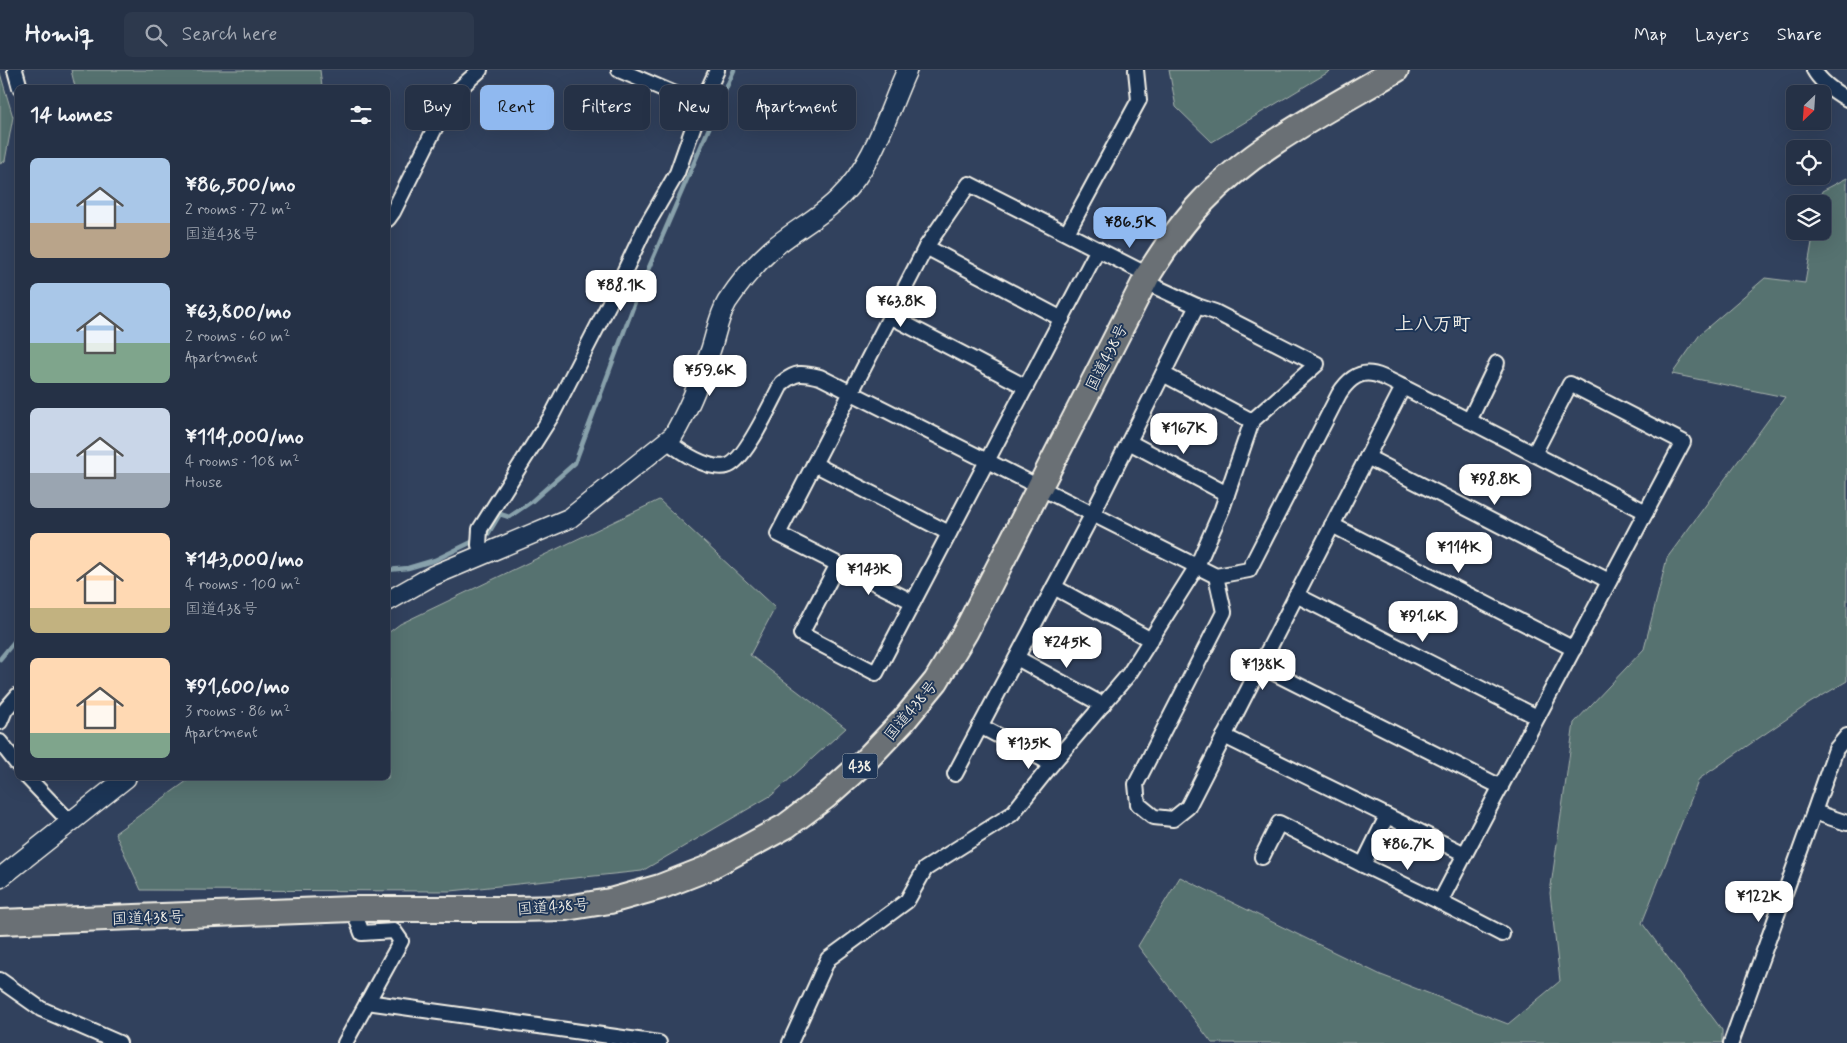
<!DOCTYPE html>
<html lang="en">
<head>
<meta charset="utf-8">
<style>
	body { margin:0; font-family:Mynerve,"Klee One",sans-serif; background:#2d394d; color:#f1f3f6; height:100vh; display:flex; flex-direction:column; font-size:19px; white-space:nowrap }
	* { box-sizing:border-box; margin:0 }
	p { font-size:16px; color:#a3a9b3 }
	.icon { flex:none; width:28px; height:28px; fill:none; stroke:currentColor; stroke-width:2; stroke-linecap:round; stroke-linejoin:round }
	.map { position:relative; flex:1; overflow:hidden }
	.side { position:absolute; left:15px; top:15px; width:375px; height:695px; display:flex; flex-direction:column; background:#253146; border-radius:8px; box-shadow:0 5px 20px #0002,0 0 0 1px #424c5f }
	.side>* { flex:none }
	.guide { position:absolute; left:405px; top:15px; width:475px; height:45px; display:flex; gap:10px }
	.needle { width:32px; rotate:205deg }
	.fabs { position:absolute; left:1786px; top:15px; display:grid; gap:10px }
	.fabs a { display:grid; place-items:center; width:45px; height:45px; border-radius:8px; background:#253146; box-shadow:0 5px 20px #0002,0 0 0 1px #424c5f; font-size:25px }
	.price { position:absolute; translate:-50% -42px; padding:0 11px; border-radius:10px; background:#fff; color:#222; font-size:16px; line-height:32px; filter:drop-shadow(0 1px 2px #0008) }
	.price::after { content:''; position:absolute; left:50%; top:30px; width:15px; height:11px; margin-left:-8px; background:inherit; clip-path:polygon(0 0,100% 0,50% 100%) }
	.price.active { background:#90b9f0; color:#111 }
	ul { padding:0; list-style:none }
	li { display:flex; align-items:center; gap:15px; height:125px; padding:0 15px }
	li span { display:grid; place-items:center; flex:none; width:140px; height:100px; border-radius:8px; color:#555 }
	li>.icon { margin-inline-start:auto }
	span .icon { width:60px; height:60px; fill:#fffc; stroke-width:1 }
	li b { font-size:21px }
	h2 { display:flex; justify-content:space-between; align-items:center; height:60px; padding:0 15px; font-size:21px }
	.chip { padding:0 18px; border-radius:8px; background:#253146; box-shadow:0 5px 20px #0002,0 0 0 1px #424c5f; font-size:18px; line-height:45px }
	.chip.active { background:#90b9f0; color:#111 }
	header { display:flex; align-items:center; gap:30px; box-sizing:border-box; height:70px; padding:0 25px; background:#253146; border-bottom:1px solid #424c5f }
	header strong { font-size:24px }
	nav { display:flex; gap:28px; margin-inline-start:auto; font-size:18px }
	.search { width:350px; height:45px; background:#2d394d; display:flex; align-items:center; gap:12px; box-sizing:border-box; padding:0 18px; border-radius:8px; color:#a3a9b3; font-size:19px }
	.map>svg:first-child { display:block }
	.green { fill:#577270; stroke:#a6b2ac }
	.lines { fill:none; stroke-linecap:round; stroke-linejoin:round }
	.stream { stroke:#88a1ab; stroke-width:4.5 }
	.street-casing { stroke:#f4f1e8; stroke-width:18 }
	.secondary-casing { stroke:#f4f1e8; stroke-width:22 }
	.highway-casing { stroke:#f4f1e8; stroke-width:28 }
	.street { stroke:#1d3557; stroke-width:14 }
	.secondary { stroke:#1d3557; stroke-width:19 }
	.highway { stroke:#6a7074; stroke-width:24 }
	.labels { text-anchor:middle; stroke-width:4; stroke-linejoin:round; paint-order:stroke }
	.shield { fill:#1d3557; stroke:#b4b9bc; stroke-width:1 }
	.shield-label { font-size:15px; font-weight:bold; fill:#f4f1e8 }
	.street-label { font-size:16px; fill:#f4f1e8; stroke:#1d3557 }
	.quarter-label { font-size:19px; font-weight:bold; fill:#f4f1e8; stroke:#1d3557 }
</style>
</head>
<body>
<header>
<strong>Homiq</strong>
<div class="search"><svg class="icon" aria-label="search" viewBox="0 0 24 24"><circle cx="10" cy="10" r="6"/><path d="M15 15l6 6"/></svg>Search here</div>
<nav><a>Map</a><a>Layers</a><a>Share</a></nav>
</header>
<div class="map">
<svg width="1847" height="973" viewBox="0 0 1847 973">
	<rect width="100%" height="100%" fill="#31415d"/>
	<filter id="ink" filterUnits="userSpaceOnUse"><feTurbulence type="fractalNoise" baseFrequency=".02" numOctaves="2"/><feDisplacementMap in="SourceGraphic" scale="10" xChannelSelector="R" yChannelSelector="G"/><feConvolveMatrix kernelMatrix="1 2 1 2 8 2 1 2 1" color-interpolation-filters="sRGB"/></filter>
	<g filter="url(#ink)">
		<g class="green">
			<path d="M71,0h249l2,17h-247z"/>
			<path d="M1169,0h163l-120,72 -36,-35z"/>
			<path d="M0,3l13,44 -8,44 -5,3z"/>
			<path d="M1847,108v503l-37,22 -111,76 -57,144 80,107v13h-510l-74,-97 42,-69 201,98 127,49 52,-43 -10,-88 24,-170 70,-74 23,-91 118,-161 -113,-23 29,-41 64,-55 40,5 9,-52h8v-27h-3l3,-13z"/>
			<path d="M659,430l116,108 -25,47 96,73 -74,67 -130,76 -191,20 -310,-1 -26,-57 76,-55h197v-145l12,-9z"/>
		</g>
		<g class="lines">
			<g class="stream">
				<path d="M388,500l20,-2 27,-8 53,-26 12,-20 9,3 22,-15 44,-39 66,-177 93,-216"/>
				<path d="M0,589l18,-22"/>
			</g>
			<g class="street-casing">
				<g id="street">
					<path d="M15,0l5,18"/>
					<path d="M619,0l82,35"/>
					<path d="M1814,0c7,13 21,22 33,29"/>
					<path d="M388,149l5,-7 58,-116 29,-26"/>
					<path d="M1067,163l72,-133 -3,-30"/>
					<path d="M926,177l136,72"/>
					<path d="M890,246l136,71"/>
					<path d="M1163,304l89,47"/>
					<path d="M1469,351l28,-58"/>
					<path d="M667,371c14,11 42,30 60,25 18,-4 45,-65 55,-83 15,-12 21,-10 38,-6l396,199 8,36 -88,172 2,20 16,13 19,2 15,-12 215,-420c-27,-14 -44,-24 -64,7l-90,176 -33,6"/>
					<path d="M1129,372l98,52"/>
					<path d="M1534,384l112,58"/>
					<path d="M1367,387l242,124"/>
					<path d="M814,394l135,69"/>
					<path d="M1332,455l242,124"/>
					<path d="M482,484l-3,-9 1,-16 72,-114 57,-111 36,-76 32,-55 24,-68 16,-35"/>
					<path d="M838,494l-37,70 75,39 222,-424"/>
					<path d="M1054,517l97,53"/>
					<path d="M1296,525l241,122"/>
					<path d="M913,532l-135,-68 148,-287 43,-63 179,91"/>
					<path d="M1017,588l86,47"/>
					<path d="M1260,596l241,121"/>
					<path d="M0,652l5,-12 13,-15"/>
					<path d="M980,656l72,38 77,-90 68,-108 25,-57 30,-88 65,-57 -102,-52 -18,-6 -52,-24"/>
					<path d="M1224,666l241,118 218,-412 -113,-58 -36,70 -131,-67"/>
					<path d="M1847,666l-11,13 -22,63 33,11"/>
					<path d="M0,672l18,23"/>
					<path d="M955,704l137,-259 105,-209"/>
					<path d="M28,708l42,44"/>
					<path d="M1387,746l-24,49 77,37 25,-48"/>
					<path d="M1262,787l17,-34 84,42"/>
					<path d="M1440,832l62,32"/>
					<path d="M0,910l41,29 78,34"/>
					<path d="M367,932l292,41"/>
					<path d="M345,973l56,-102 -7,-10 -32,2 -9,-24"/>
					<path d="M790,973l38,-84 79,-58 18,-32 87,-55 40,-50"/>
					<path d="M1731,973l83,-231"/>
				</g>
			</g>
			<g class="secondary-casing">
				<g id="secondary">
					<path d="M388,531l44,-25 138,-58 103,-82c16,-27 28,-58 38,-87 5,-15 8,-34 16,-47 12,-18 27,-37 44,-52 21,-19 49,-32 69,-53 35,-35 47,-83 67,-127"/>
					<path d="M0,808l126,-100"/>
				</g>
			</g>
			<g class="highway-casing">
				<path id="highway" d="M0,852l353,-13h162l51,-1 44,-7 50,-14 46,-18 43,-23 37,-20 39,-29 39,-35 40,-42 32,-39 30,-50 182,-356c17,-27 33,-51 55,-74 53,-56 127,-92 193,-131"/>
			</g>
			<use href="#street" class="street"/>
			<use href="#secondary" class="secondary"/>
			<use href="#highway" class="highway"/>
		</g>
	</g>
	<g class="labels">
		<rect class="shield" x="842.5" y="683.5" width="35" height="25" rx="4"/>
		<g class="shield-label">
			<text x="860" y="701">438</text>
		</g>
		<g class="street-label">
			<text transform="translate(1106 287) rotate(-63)" y="6">国道438号</text>
			<text transform="translate(910 640) rotate(-50)" y="6">国道438号</text>
			<text transform="translate(553 836) rotate(-4)" y="6">国道438号</text>
			<text transform="translate(148 847) rotate(-2)" y="6">国道438号</text>
		</g>
		<g class="quarter-label">
			<text x="1433" y="260">上八万町</text>
		</g>
	</g>
</svg>
<div class="fabs">
<a><svg class="needle" viewBox="-14 -14 28 28"><path d="M0-13l5 13h-10z" fill="#e53935"/><path d="M0 13l5-13h-10z" fill="#a3a9b3"/></svg></a>
<a><svg class="icon" aria-label="locate" viewBox="0 0 24 24"><circle cx="12" cy="12" r="6"/><path d="M12 2v4M12 18v4M2 12h4M18 12h4"/></svg></a>
<a><svg class="icon" aria-label="layers" viewBox="0 0 24 24"><path d="M12 4l9 5-9 5-9-5zM3 14l9 5 9-5"/></svg></a>
</div>
<b class="price active" style="left:1130px;top:179px">¥86.5K</b>
<b class="price" style="left:621px;top:242px">¥88.1K</b>
<b class="price" style="left:901px;top:258px">¥63.8K</b>
<b class="price" style="left:710px;top:327px">¥59.6K</b>
<b class="price" style="left:1184px;top:385px">¥167K</b>
<b class="price" style="left:1495px;top:436px">¥98.8K</b>
<b class="price" style="left:1459px;top:504px">¥114K</b>
<b class="price" style="left:869px;top:526px">¥143K</b>
<b class="price" style="left:1423px;top:573px">¥91.6K</b>
<b class="price" style="left:1067px;top:599px">¥245K</b>
<b class="price" style="left:1263px;top:621px">¥138K</b>
<b class="price" style="left:1029px;top:700px">¥135K</b>
<b class="price" style="left:1408px;top:801px">¥86.7K</b>
<b class="price" style="left:1759px;top:853px">¥122K</b>
<div class="guide">
<a class="chip">Buy</a>
<a class="chip active">Rent</a>
<a class="chip">Filters</a>
<a class="chip">New</a>
<a class="chip">Apartment</a>
</div>
<section class="side">
<h2>14 homes<svg class="icon" aria-label="filters" viewBox="0 0 24 24"><path d="M4 7h16M4 17h16"/><circle cx="9" cy="7" r="2"/><circle cx="15" cy="17" r="2"/></svg></h2>
<ul>
<li><span style="background:linear-gradient(#a9c7e8 65%,#b9a48a 0)"><svg class="icon" aria-label="home" viewBox="0 0 24 24"><path d="M3 11l9-7 9 7M6 9v11h12V9"/></svg></span><div><b>¥86,500/mo</b><p>2 rooms · 72 m²</p><p>国道438号</p></div></li>
<li><span style="background:linear-gradient(#a9c7e8 60%,#7fa58c 0)"><svg class="icon" aria-label="home" viewBox="0 0 24 24"><path d="M3 11l9-7 9 7M6 9v11h12V9"/></svg></span><div><b>¥63,800/mo</b><p>2 rooms · 60 m²</p><p>Apartment</p></div></li>
<li><span style="background:linear-gradient(#c9d6e8 65%,#9aa5b1 0)"><svg class="icon" aria-label="home" viewBox="0 0 24 24"><path d="M3 11l9-7 9 7M6 9v11h12V9"/></svg></span><div><b>¥114,000/mo</b><p>4 rooms · 108 m²</p><p>House</p></div></li>
<li><span style="background:linear-gradient(#ffd9b3 75%,#c2b280 0)"><svg class="icon" aria-label="home" viewBox="0 0 24 24"><path d="M3 11l9-7 9 7M6 9v11h12V9"/></svg></span><div><b>¥143,000/mo</b><p>4 rooms · 100 m²</p><p>国道438号</p></div></li>
<li><span style="background:linear-gradient(#ffd9b3 75%,#7fa58c 0)"><svg class="icon" aria-label="home" viewBox="0 0 24 24"><path d="M3 11l9-7 9 7M6 9v11h12V9"/></svg></span><div><b>¥91,600/mo</b><p>3 rooms · 86 m²</p><p>Apartment</p></div></li>
</ul>
</section>
</div>
</body>
</html>
